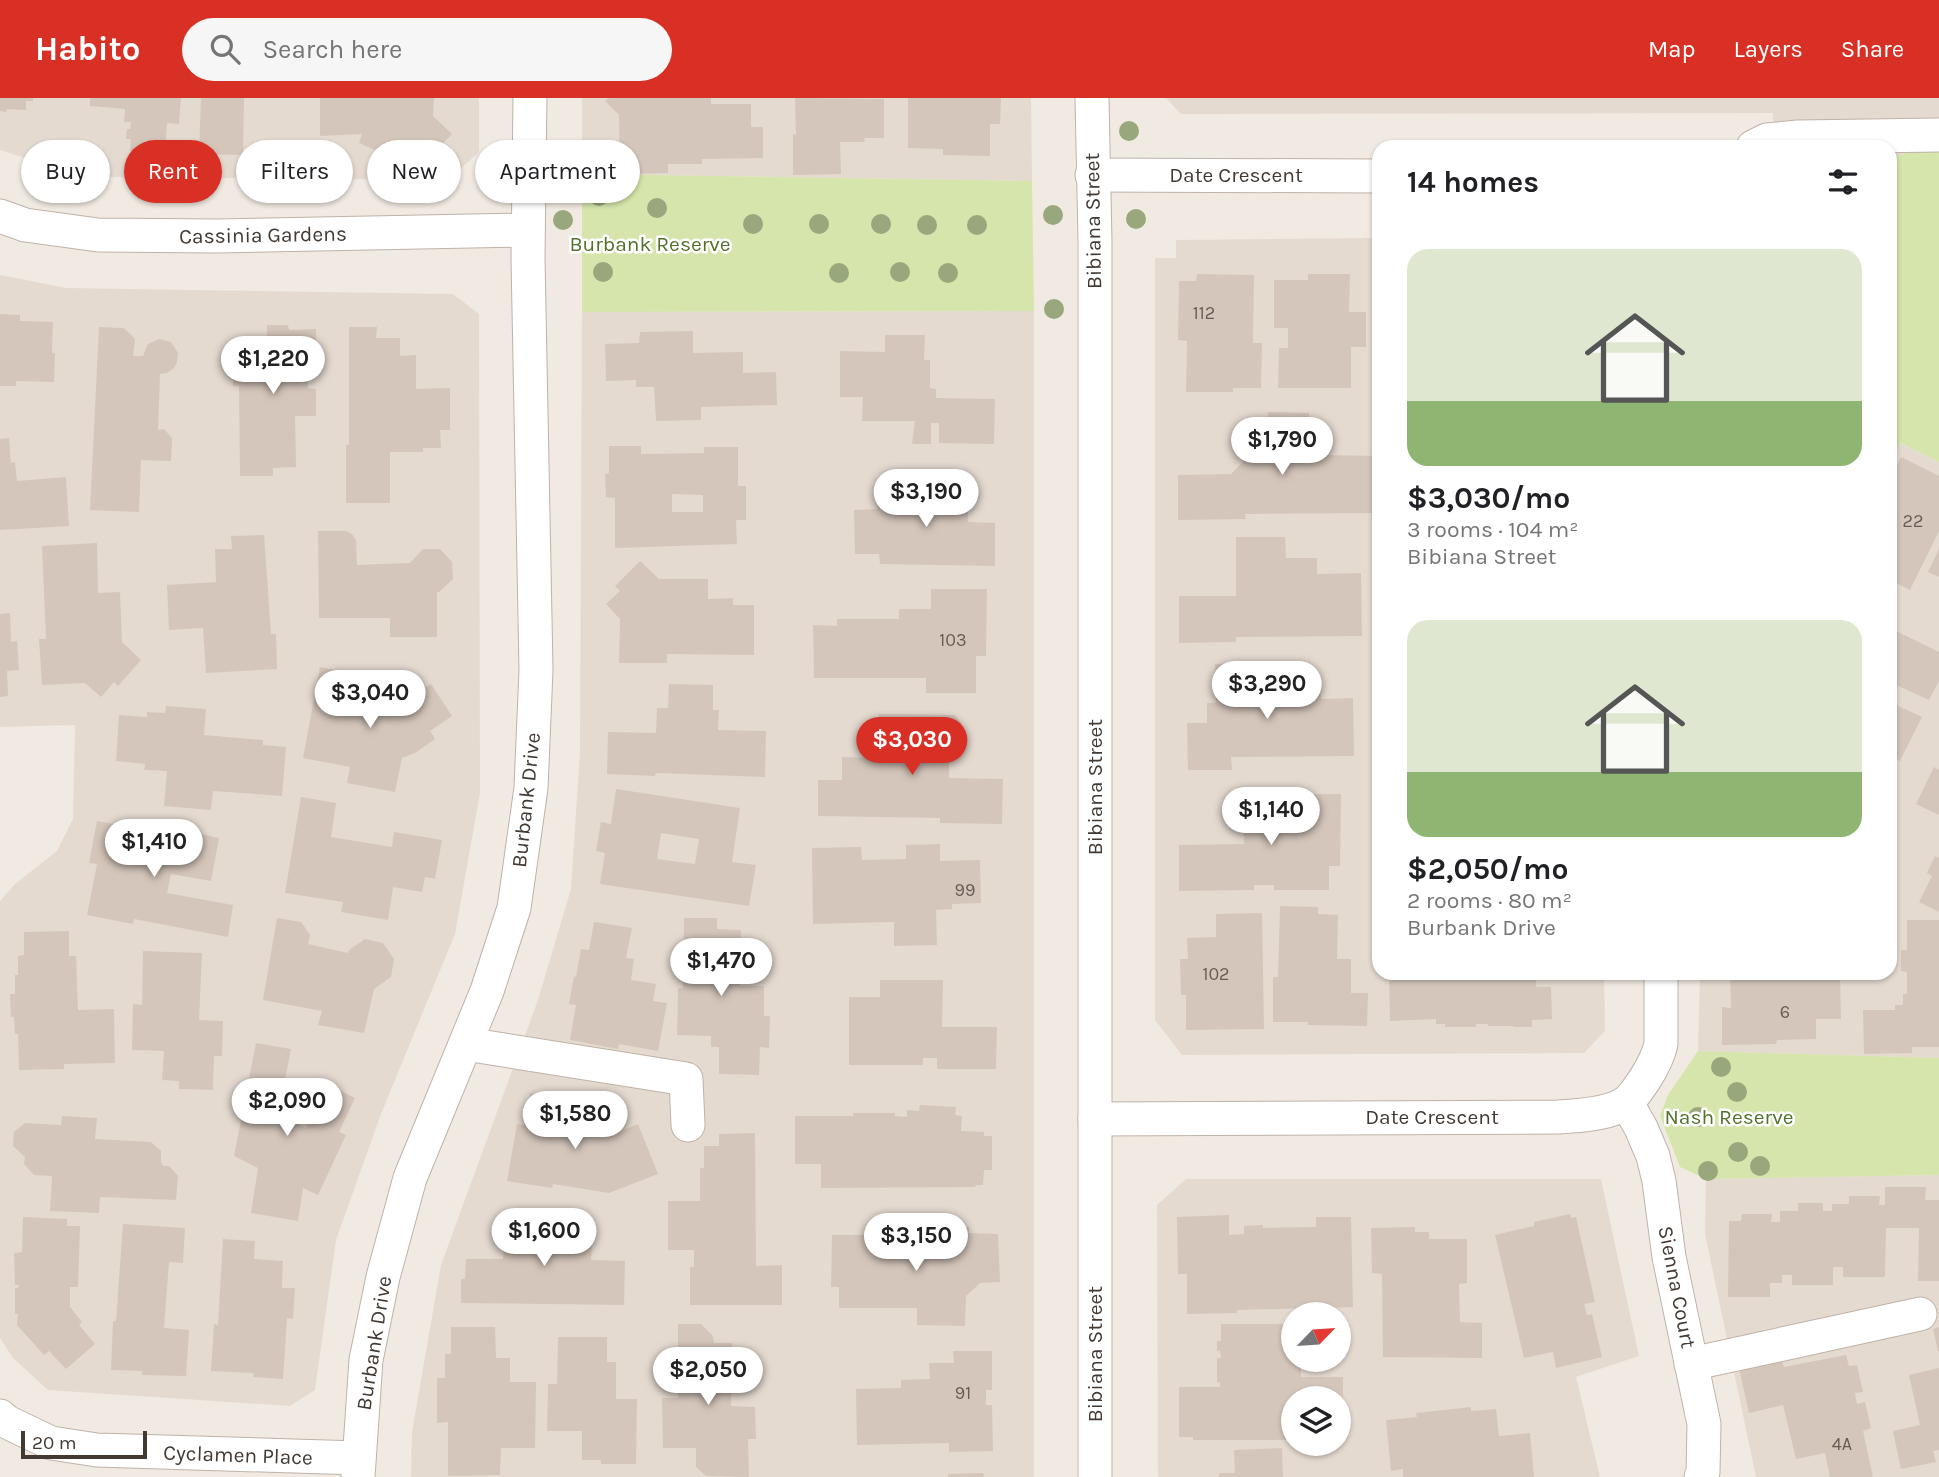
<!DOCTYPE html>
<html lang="en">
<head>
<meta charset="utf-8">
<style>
	body { margin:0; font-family:Karla,sans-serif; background:#f6f6f6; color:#202124; height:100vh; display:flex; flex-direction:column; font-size:26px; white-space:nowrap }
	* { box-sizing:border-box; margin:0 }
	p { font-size:23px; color:#757577 }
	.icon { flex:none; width:38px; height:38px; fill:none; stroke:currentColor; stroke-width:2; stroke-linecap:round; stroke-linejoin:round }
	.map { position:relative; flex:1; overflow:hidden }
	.side { position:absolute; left:1372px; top:42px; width:525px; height:840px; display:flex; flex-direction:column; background:#fff; border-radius:21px; box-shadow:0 2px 5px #0004 }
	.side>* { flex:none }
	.hud { position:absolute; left:21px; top:42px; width:665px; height:63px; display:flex; gap:14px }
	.needle { width:46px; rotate:65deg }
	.buttons { position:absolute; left:1281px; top:1204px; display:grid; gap:14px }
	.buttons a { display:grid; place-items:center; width:70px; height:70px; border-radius:50%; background:#fff; box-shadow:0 2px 5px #0004; font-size:35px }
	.scale { position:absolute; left:21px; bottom:18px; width:126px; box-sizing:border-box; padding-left:7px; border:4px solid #423933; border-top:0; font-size:19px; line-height:24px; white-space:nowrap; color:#423933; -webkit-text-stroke:5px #fff; paint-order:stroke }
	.price { position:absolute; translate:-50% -60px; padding:0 16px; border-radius:24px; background:#fff; color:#222; font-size:23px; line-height:46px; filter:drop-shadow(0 2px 4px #0008) }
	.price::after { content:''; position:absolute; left:50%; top:42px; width:21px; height:16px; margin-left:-10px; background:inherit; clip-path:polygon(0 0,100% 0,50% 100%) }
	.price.on { background:#d93025; color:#fff }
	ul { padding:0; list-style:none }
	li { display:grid; align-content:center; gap:14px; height:371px; padding:0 35px }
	li span { display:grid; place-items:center; height:217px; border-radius:21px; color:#555 }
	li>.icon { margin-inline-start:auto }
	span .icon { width:126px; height:126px; fill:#fffc; stroke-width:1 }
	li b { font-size:30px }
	h2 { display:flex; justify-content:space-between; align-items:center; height:84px; padding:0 35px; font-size:30px }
	.chip { padding:0 24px; border-radius:32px; background:#fff; box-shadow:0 2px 5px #0004; font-size:24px; line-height:63px }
	.chip.on { background:#d93025; color:#fff }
	header { display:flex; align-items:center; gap:42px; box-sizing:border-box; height:98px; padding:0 35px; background:#d93025; color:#fff }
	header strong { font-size:33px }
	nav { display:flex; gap:38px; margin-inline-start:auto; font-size:24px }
	.search { width:490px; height:63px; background:#f6f6f6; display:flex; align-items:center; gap:18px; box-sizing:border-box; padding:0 24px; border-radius:38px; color:#757577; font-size:26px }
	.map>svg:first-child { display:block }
	.residential { fill:#e5dad0; fill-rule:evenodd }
	.green { fill:#d5e5ab }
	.building { fill:#d5c6bb; fill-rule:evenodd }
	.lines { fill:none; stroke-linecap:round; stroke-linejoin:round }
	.street-casing { stroke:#bfb2a8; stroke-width:35 }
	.street { stroke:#fff; stroke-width:33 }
	.tree { fill:#99a87c }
	.labels { text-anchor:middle; stroke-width:5; stroke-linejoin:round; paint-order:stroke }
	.number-label { font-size:18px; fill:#675c55 }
	.street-label { font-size:21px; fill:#423933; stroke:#fff }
	.park-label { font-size:21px; fill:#517228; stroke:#fff }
</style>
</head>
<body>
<header>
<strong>Habito</strong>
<div class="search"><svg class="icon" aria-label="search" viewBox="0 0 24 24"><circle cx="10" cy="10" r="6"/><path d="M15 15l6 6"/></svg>Search here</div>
<nav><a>Map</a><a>Layers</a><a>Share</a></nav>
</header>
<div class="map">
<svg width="1939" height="1379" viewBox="0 0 1939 1379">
	<rect width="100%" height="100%" fill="#f1eae2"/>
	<g class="residential">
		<path d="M0,0h479v54l-31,28 -347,-3 -56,-13 -45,-14z"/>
		<path d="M582,0h449l1,83 -450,-7z"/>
		<path d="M1166,0h773v47l-12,1 -37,12v-11h-117v-34l-592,1z"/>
		<path d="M1379,140v735h225l1,58 -21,22 -402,2 -27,-35v-762h21v-18z"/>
		<path d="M0,177l66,13 387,6 26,20 1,479 -25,141 -74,180 -45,126 -21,150 -25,16 -242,-16 -35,-32 -13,-20v-437l15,-17 42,-33 16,-32 2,-94 -75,2z"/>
		<path d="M1034,213v1166h-623l1,-45 29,-167 97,-265 33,-111 9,-137 2,-440z"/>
		<path d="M1899,345l40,19v596l-241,-7 2,-78h190v-513z"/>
		<path d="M1939,1077v302h-183l-51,-243 1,-55z"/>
		<path d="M1186,1081h415l38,177 -63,21 24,100h-442l-1,-272zM1293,1216h46v46h-46zM1293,1300h46v46h-46z"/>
	</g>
	<g class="green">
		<path d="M1939,47v317l-39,-19 -10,17v-302l38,-12z"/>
		<path d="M582,76l450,7 2,130 -452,1z"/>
		<path d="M1698,953l241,7v117l-233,4 -26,-12 -20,-51 8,-21z"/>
	</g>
	<g class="building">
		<path d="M0,0h33v3h-7v9l-19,-1 -1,3 -6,-1z"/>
		<path d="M90,0h91l-2,26 -12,-1 -2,30 -35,-2 1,-12h-5l1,-10h3l1,-7h-7l1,-13 -35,-3z"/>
		<path d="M201,0h43l-1,57 -44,-1z"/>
		<path d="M320,0h114l-1,18 19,18 -20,21 -6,-7 -33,1 -4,7 -30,-13 3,-9 -42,2z"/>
		<path d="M609,0h102v6h40v23h12v31l-61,1v5h-34v9l-48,1 -1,-59 -14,-14z"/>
		<path d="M795,0l89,1v39h-20l1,4h-25l1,32 -48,1v-41l3,1z"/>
		<path d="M908,0h93l-1,26h-10v32l-47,-1v-6l-35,-1z"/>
		<path d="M1197,176l57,1 -1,68h9l-1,45h-28v4h-47l1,-51 -9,-1 1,-59h17z"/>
		<path d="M1308,176h42l-1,38h17v35h-15v41h-73l1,-40h9v-20h-14v-48h34z"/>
		<path d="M0,216l20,1v6l33,1 -1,31h3l-1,29 -38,-1v5h-16z"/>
		<path d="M267,227h21l1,5 27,-1v36h-8v23l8,1v27h-21l1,51 -23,1v8h-33l-1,-90h-6v-48h34z"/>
		<path d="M99,229l25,1 11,11 -2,17h10l5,-12 11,-5 12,3 7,11 -1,9 -3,6 -7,5 -7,1 -2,56 6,-1 8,9 -1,23 -30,-1 -2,52 -49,-2z"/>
		<path d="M349,229h28l-1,11h24v18l16,-1v34l34,-1v42h-10l1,18h-18v4h-33v51h-44v-58h3z"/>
		<path d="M693,233v22l50,-1v21l33,-1 1,33 -76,2v13l-45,1 -2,-34h-18v-7l-30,1 -1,-37 34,-1 1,-11z"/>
		<path d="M885,237h40l-1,25h6v28l6,1v9l59,1 -1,45 -55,-1v-20h-8v21h-19l3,-23h-53l1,-24h-23v-46l45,1z"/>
		<path d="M1268,314l41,1v29h16l-1,13 53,1 1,57 -133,1 1,5 -68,1v-45l53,-1 16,-16v-40h21z"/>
		<path d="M9,340l2,25 4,-1 2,19 49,-4 3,49 -69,4v-91z"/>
		<path d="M609,348h32v8l63,-1v-6h34v39h8v34h-10l1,24 -122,4v-50l-9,-1 -1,-23 4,-1zM672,396l31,1v17h-31z"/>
		<path d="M1901,359l38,19v55l-29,59 -20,-10v-100z"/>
		<path d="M968,376v48l27,1v43l-115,-2 -1,-10h-24l-1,-44 24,-1 1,-14 34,-1 1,12h22l-1,-30z"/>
		<path d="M318,433h28l6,3 4,6 1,25 53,-2 13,-14h17l12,13 1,17 -14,13h-2v45h-47v-19h-71z"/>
		<path d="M264,437l7,99h5l1,35 -71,4 -3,-45 -34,2 -2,-45 49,-3 -1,-33h17l-1,-13z"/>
		<path d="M1236,439h49l1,21h31v16l44,-1 1,63 -126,1v5l-57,1v-47h57z"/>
		<path d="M97,445l1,50 22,-1 2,50 19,18 -23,26 -4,-4 -13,15 -16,-14 -43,2 -3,-46h7l-4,-93z"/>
		<path d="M1939,451v28l-11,-5z"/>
		<path d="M640,463l19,18h49v20l25,-1v7h21v50l-87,-1v9h-48l1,-44 -14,-15 14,-13 -5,-5z"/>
		<path d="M931,491h56l-1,67h-10v37h-50v-15h-112l-1,-53 24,1v-7h62v-10h32z"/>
		<path d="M10,515l1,29 6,-1 2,29 -12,1 1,25 -8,1v-83z"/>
		<path d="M1890,518l7,4 -5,9 47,23v29l-10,19 -35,-16 -4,9z"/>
		<path d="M1254,565v13h33v13h33l1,10 32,-1 1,58 -123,1 1,13h-44l-1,-47h20v-20h9l-1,-39z"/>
		<path d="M320,569l29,6 -4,22 47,8 12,-8 3,4 24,-15 21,32 -22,15 5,8 -20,14 -13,5 -7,34 -48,-9 3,-16 -47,-9z"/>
		<path d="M669,586l44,1v25h6l-1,20 48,1 -1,46 -109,-4 -1,3 -48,-2 1,-42 48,1 1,-25h11z"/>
		<path d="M1890,604l32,15 -22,44 -10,-4z"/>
		<path d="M166,608l40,3 -2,26 59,5v5l23,2 -4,49 -69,-5 -2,19 -47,-4 3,-35 -23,-1 1,-6 -29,-3 3,-46 28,2v-5l18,1z"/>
		<path d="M879,616l76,1 6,8 1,10 -4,11 -3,5 -6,2v27l54,1 -1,45 -62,-1v-5l-122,-2v-36h24v-23l36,1z"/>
		<path d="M1934,669l5,3v45l-23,-11z"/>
		<path d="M616,691l124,19 -8,54 24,3 -7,41 -149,-22 5,-31 -9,-2 5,-29 10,2zM661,735l38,6 -4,25 -38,-5z"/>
		<path d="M1341,696l-1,72h-11v24h-55v-5h-20v5l-75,1v-46l65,-1 -1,-49z"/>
		<path d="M301,699l35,6 -5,34 61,10 2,-15 48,8 -7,39 -10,-2 -3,15 -29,-5 -5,33 -47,-8 2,-10 -58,-9z"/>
		<path d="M97,723l83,16 1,-7 38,8 -8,43 -40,-7 -4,19 66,12 -5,32 -94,-18 -1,5 -46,-9 10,-51 -8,-1z"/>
		<path d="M940,746v17l40,-1 1,43 -29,1v5l-16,1 1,35 -43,1v-24l-81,2 -1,-76 49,-1 1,13 44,-1v-14z"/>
		<path d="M1935,758l4,2v54l-20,-10 13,-26 -5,-3z"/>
		<path d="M1280,808l38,1v7l20,1 -1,44h14v34h17l-1,33 -60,-1 1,-3h-35v-45h5z"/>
		<path d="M1262,815l2,116 -78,1v-35h-5l-1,-36h8l-1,-21 29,-1v-23z"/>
		<path d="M277,820l24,4 9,13 -2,9 40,9 1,-3 16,-11 18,4 11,16 -3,18 -17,12 -10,44 -46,-8 4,-14 -59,-11z"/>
		<path d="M684,820h33v11l24,1 -1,56h24v30h6l-1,32 -9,-1 -1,28 -40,-1v-27h-8v-11l-34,-1 1,-47h5z"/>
		<path d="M1907,822h32v127h-27v6l-48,1 -1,-44h32v-5h8v-11h4v-22l-6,-1v-21h6z"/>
		<path d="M594,824l38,6 -6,30 8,1 -3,21 25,4 -3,17 14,2 -9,48 -39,-7 -1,5 -48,-9 6,-35 -7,-1 5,-28 2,1 5,-28 8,1z"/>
		<path d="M69,833v25h7l2,54 36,-1 1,54 -51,1v5l-45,1 -1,-36h-3l-1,-17h-3l-1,-23h5v-19h3v-19l6,-1v-23z"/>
		<path d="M143,853l59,2 -3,67 24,1 -1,35h-8l-1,34 -34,-1v-8l-17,-1 2,-29 -32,-1 1,-46 9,1z"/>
		<path d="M1389,875h147v14h15l1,32 -20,1v7h-19v-1h-25v-2h-12v3h-31v-3h-9v-5l-46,2z"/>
		<path d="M1730,875h110l1,46h-25v20l-39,1 -1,4 -54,1v-38l9,1z"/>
		<path d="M880,882h63l-1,47h55l-1,42h-59v-11h-14v7h-74v-68h31z"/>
		<path d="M256,945l35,6 -13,66 28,13 21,-44 28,14 -16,34 7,3 -28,60 -15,-7 -5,33 -47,-8 7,-45 -24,-12z"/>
		<path d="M530,995l49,8 -6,31 31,6 34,-14 20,50 -49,19 -56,-9 -1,4 -45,-7 10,-57 7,1z"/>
		<path d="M920,1007l36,2 -1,8 7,1 -1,15 23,1v4h8v34h-8l-1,15h-7l-1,2 -154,1v-24h-26v-48h58v-3h42v3l12,1v-7l12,1z"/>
		<path d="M62,1018l35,2 -2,21 56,3 10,9v11l2,4h6l9,10 -2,24 -76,-3 -1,16 -49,-2 2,-35 -18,-1 -10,-11 1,-7 -12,-11 1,-14 11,-9 36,2z"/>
		<path d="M755,1035l1,133 26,-1v40h-92v-38h4v-17h-26v-49h32v-33h4v-22h15v-12z"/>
		<path d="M1885,1089h41l-1,13h14v81h-21l1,-53h-33l-1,49h-42v-10h-10v18h-41v-10h-10v8h-12v14h-42l1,-76h12l1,-7h30l-1,8h9v-11h18v-8h25v8h9v-7h17v-8h31l-1,9h6z"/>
		<path d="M510,1113l39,1v6l30,1v21h13l-1,20 34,1 -1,44 -163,-2v-24h4l1,-20h37l1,-21h5z"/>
		<path d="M1570,1116l1,4 5,-1 19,85 -11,2 3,11 5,-1 10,43 -46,11 -3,-16 -29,6 -29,-123 39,-9v-4z"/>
		<path d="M1229,1117v20l15,-1v-8l19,-1v3l53,-1v-10h35l2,90 -116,3v3l-50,1v-40h-9l-1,-57z"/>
		<path d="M23,1119l44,2v7h13l-2,61h-8v20l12,15 -3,3 16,19 -29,25 -17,-18 -5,4 -27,-30 1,-11h-3v-26h3l1,-3h-4l-1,-32 8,-1z"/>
		<path d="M123,1126l62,4 -2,35 -14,-1 -5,66 25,2 -3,46 -44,-1v-4l-31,-1 2,-49h3z"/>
		<path d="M935,1129h34v6l29,1 2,48 -20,1 -14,13 -1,30 -48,-1v-17h-78v-21h-8l1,-52h34v12l36,1 1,-13 32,1z"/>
		<path d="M1415,1129v5h14v7h38v44l-8,1 1,38 22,1v35l-99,-1 -1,-83 -10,-1 -1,-45z"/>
		<path d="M223,1141l32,2 -1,18 29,2 -1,27h13l-2,31 -6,-1 -4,61 -30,-2 1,-4 -43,-2 3,-47 4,1z"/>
		<path d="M678,1226h23l12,12 1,7h18l-1,63 24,1 1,32h-8l1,38 -43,-1 -10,-9v-19h-33l-1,-50h16z"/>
		<path d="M1221,1226h65v27h7v9h8v17h42v52h-4v-31h-46v31h-6v11h-94v-3h-14v-50h41v-5l-3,1v-25h4l-1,-7h-3v-10h4z"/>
		<path d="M451,1229h44l1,31h14v24h26l-1,66h-34l-1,27 -52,1v-54l-11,1v-45h8v-24h6z"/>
		<path d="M1939,1229v24h-1l-5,-22z"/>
		<path d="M558,1239h49v25h9v37h21l-1,65h-35v-4h-19v-29h-35l1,-47h9z"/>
		<path d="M953,1253h39v39h-6v15h6l1,46 -44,1v-9l-92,2 -1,-56 45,-1v-8l29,-1 -1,-16h25z"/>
		<path d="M1846,1257l3,11 8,-1 6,27 -8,1 2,11 8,-2 6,26 -8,3 10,46h-43l-5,-24 -29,6 -13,-54 -34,8 -10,-45 42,-9 3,8z"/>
		<path d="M1939,1270v82l-6,1 3,11 -35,7 -8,-38 27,-6 -11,-50z"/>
		<path d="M1471,1309v4l25,-2 3,27 31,-3 4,44h-131v-8l-12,2 -5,-51 31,-3 -1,-4z"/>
		<path d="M1282,1350l1,29h-64v-4h16l-1,-23z"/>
		<path d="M983,1375l1,4h-36v-3z"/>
	</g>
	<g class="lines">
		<g class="street-casing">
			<g id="street">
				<path d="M1092,0l3,143v1236"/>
				<path d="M1753,49l14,-7 31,-3 141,-2"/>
				<path d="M1092,77l287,1"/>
				<path d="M0,118l25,9 73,10 119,1 311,-6"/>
				<path d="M466,946l220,35 2,46"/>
				<path d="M1627,1005l14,25 12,28 6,25 10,76 35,167 -1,48 -2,5"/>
				<path d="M1095,1021l463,-2c19,-1 55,-3 70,-16 6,-5 12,-15 17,-22 7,-11 13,-22 16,-35v-71"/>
				<path d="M1691,1266l229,-50"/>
				<path d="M0,1318l7,6 44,21 46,7 261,8"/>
				<path d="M358,1379l8,-117 17,-83 27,-99 77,-187 27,-83 17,-120 5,-118 -8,-412 2,-160"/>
			</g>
		</g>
		<use href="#street" class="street"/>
	</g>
	<g class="tree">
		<circle cx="1129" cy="33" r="10"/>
		<circle cx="599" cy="98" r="10"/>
		<circle cx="657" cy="110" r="10"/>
		<circle cx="1053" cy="117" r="10"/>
		<circle cx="1136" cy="121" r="10"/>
		<circle cx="563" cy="122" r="10"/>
		<circle cx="753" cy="126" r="10"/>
		<circle cx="819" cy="126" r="10"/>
		<circle cx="881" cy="126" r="10"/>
		<circle cx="927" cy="127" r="10"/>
		<circle cx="977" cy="127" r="10"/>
		<circle cx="603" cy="174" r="10"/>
		<circle cx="900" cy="174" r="10"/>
		<circle cx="839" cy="175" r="10"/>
		<circle cx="948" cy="175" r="10"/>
		<circle cx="1054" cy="211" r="10"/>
		<circle cx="1721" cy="969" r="10"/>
		<circle cx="1737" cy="994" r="10"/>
		<circle cx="1698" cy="1019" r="10"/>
		<circle cx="1738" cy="1054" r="10"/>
		<circle cx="1760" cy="1068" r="10"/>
		<circle cx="1708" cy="1073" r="10"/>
	</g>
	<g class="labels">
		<g class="number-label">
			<text x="1204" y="221">112</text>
			<text x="1913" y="429">22</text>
			<text x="953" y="548">103</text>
			<text x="965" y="798">99</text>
			<text x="1216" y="882">102</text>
			<text x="1785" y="920">6</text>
			<text x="963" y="1301">91</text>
			<text x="1842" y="1352">4A</text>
		</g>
		<g class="street-label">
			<text x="1236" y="84">Date Crescent</text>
			<text transform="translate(1093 123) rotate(-91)" y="7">Bibiana Street</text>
			<text transform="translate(263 137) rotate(-1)" y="7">Cassinia Gardens</text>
			<text transform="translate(1095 689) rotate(-90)" y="7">Bibiana Street</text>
			<text transform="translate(526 702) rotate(-84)" y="7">Burbank Drive</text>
			<text x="1432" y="1026">Date Crescent</text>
			<text transform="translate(1677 1189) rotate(79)" y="7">Sienna Court</text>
			<text transform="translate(374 1245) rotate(-81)" y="7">Burbank Drive</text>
			<text transform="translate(1095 1256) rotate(-90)" y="7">Bibiana Street</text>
			<text transform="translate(238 1357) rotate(2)" y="7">Cyclamen Place</text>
		</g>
		<g class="park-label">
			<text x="650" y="153">Burbank Reserve</text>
			<text x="1729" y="1026">Nash Reserve</text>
		</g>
	</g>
</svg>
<div class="buttons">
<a><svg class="needle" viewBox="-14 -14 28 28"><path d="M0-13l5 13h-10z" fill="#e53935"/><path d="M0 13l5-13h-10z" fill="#757577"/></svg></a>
<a><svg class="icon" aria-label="layers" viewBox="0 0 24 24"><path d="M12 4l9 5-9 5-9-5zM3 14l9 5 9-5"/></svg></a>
</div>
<div class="scale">20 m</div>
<b class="price" style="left:273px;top:298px">$1,220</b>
<b class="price" style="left:1282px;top:379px">$1,790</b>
<b class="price" style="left:926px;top:431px">$3,190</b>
<b class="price" style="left:1267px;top:623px">$3,290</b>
<b class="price" style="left:370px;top:632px">$3,040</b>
<b class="price on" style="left:912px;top:679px">$3,030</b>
<b class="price" style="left:1271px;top:749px">$1,140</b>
<b class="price" style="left:154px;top:781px">$1,410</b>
<b class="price" style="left:721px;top:900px">$1,470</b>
<b class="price" style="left:287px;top:1040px">$2,090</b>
<b class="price" style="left:575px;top:1053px">$1,580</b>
<b class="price" style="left:544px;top:1170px">$1,600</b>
<b class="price" style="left:916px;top:1175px">$3,150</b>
<b class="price" style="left:708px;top:1309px">$2,050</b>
<div class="hud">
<a class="chip">Buy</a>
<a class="chip on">Rent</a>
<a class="chip">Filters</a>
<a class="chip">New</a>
<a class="chip">Apartment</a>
</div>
<section class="side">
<h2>14 homes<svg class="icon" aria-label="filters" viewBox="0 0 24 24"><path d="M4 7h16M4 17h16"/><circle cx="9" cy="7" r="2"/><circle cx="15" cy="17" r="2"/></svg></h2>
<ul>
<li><span style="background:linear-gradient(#dfe7d0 70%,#8fb573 0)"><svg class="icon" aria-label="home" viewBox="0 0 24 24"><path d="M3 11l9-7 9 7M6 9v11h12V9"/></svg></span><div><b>$3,030/mo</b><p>3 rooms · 104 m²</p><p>Bibiana Street</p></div></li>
<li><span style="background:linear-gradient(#dfe7d0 70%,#8fb573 0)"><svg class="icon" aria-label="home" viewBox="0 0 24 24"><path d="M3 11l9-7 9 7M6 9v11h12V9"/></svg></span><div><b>$2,050/mo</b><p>2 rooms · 80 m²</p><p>Burbank Drive</p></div></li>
</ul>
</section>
</div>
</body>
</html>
